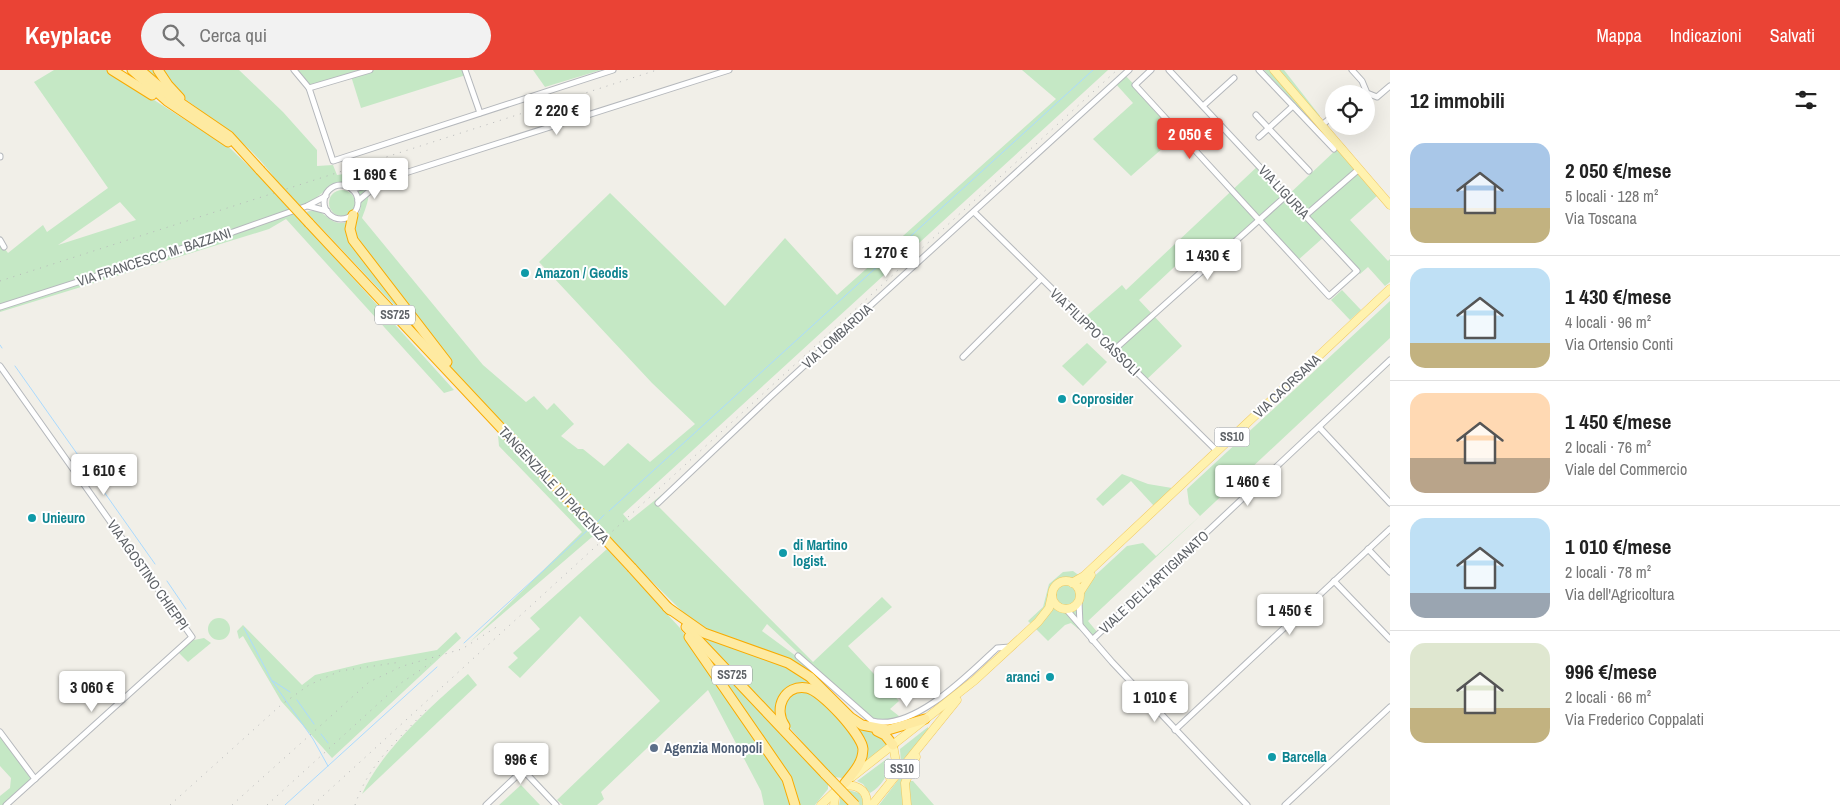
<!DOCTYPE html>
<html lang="it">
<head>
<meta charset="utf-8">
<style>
	body { margin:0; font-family:"Archivo Narrow",sans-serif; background:#f2f2f2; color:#222; height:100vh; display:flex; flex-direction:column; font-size:19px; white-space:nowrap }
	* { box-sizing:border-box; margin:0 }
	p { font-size:16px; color:#767676 }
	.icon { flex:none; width:28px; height:28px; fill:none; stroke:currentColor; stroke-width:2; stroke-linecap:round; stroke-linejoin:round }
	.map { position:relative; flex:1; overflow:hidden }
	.drawer { display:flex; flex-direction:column; background:#fff; width:450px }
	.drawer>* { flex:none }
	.tools { position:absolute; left:1325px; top:15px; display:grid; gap:10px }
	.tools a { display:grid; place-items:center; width:50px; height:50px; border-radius:50%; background:#fff; box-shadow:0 5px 20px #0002; font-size:25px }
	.price { position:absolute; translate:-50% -42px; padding:0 11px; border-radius:5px; background:#fff; color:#222; font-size:16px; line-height:32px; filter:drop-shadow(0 1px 2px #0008) }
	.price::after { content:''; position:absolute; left:50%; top:30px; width:15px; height:11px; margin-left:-8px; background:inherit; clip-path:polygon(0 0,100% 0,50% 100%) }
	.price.on { background:#ea4335; color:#fff }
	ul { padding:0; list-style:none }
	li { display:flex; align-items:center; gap:15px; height:125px; padding:0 20px }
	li+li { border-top:1px solid #e0e0e0 }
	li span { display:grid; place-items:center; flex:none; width:140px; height:100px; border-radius:15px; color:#555 }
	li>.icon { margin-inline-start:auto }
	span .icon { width:60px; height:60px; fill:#fffc; stroke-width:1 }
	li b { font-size:21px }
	h2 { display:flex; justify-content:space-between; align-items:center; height:60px; padding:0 20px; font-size:21px }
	header { display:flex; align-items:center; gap:30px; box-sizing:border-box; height:70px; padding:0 25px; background:#ea4335; color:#fff }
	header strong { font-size:24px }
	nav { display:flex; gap:28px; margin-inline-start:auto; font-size:18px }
	.search { width:350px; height:45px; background:#f2f2f2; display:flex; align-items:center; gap:12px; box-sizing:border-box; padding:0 18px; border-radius:28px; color:#767676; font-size:19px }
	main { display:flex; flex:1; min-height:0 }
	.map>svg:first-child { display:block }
	.green { fill:#c5e8c5; fill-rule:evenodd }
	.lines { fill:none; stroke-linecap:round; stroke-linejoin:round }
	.stream { stroke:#aadaff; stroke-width:1 }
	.minor-casing { stroke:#b5b8bc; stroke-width:7 }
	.primary-casing { stroke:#f2c960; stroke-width:9 }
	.trunk-casing { stroke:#f9ab00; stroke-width:11 }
	.minor { stroke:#fff; stroke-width:5 }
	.primary { stroke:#fff2af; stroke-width:8 }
	.trunk { stroke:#feeaa1; stroke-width:9 }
	.rail { stroke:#b6b7b8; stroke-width:1; stroke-dasharray:1 6; stroke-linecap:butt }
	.trunk-bridge-casing { stroke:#f9ab00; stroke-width:11; stroke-linecap:butt }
	.trunk-bridge { stroke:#feeaa1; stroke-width:9 }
	.culture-dot { fill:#0f9aa8; stroke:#fff; stroke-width:2 }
	.service-dot { fill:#5c6f8a; stroke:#fff; stroke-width:2 }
	.labels { text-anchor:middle; stroke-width:4; stroke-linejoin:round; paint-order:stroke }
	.shield { fill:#fff; stroke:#8f9295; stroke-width:1 }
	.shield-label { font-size:12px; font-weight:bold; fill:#5f6368 }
	.street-label { font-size:14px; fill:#5f6368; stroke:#fff }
	.culture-label { font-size:14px; font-weight:bold; fill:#0d838f; stroke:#fff; text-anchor:start }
	.service-label { font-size:14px; font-weight:bold; fill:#4e5e75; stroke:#fff; text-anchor:start }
</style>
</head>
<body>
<header>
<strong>Keyplace</strong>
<div class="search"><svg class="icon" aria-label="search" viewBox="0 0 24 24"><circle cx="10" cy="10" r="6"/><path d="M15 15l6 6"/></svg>Cerca qui</div>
<nav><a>Mappa</a><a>Indicazioni</a><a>Salvati</a></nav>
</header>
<main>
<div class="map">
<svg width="1390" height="735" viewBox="0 0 1390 735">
	<rect width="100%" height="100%" fill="#f1efe8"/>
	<g class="green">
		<path d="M54,0h53l124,79 30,29 12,-2c-32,-44 -85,-71 -126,-106h92l44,42 34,38v16l16,-1 4,10c39,-7 36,15 25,43l121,147 43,37 8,-6 13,14 7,-7 20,21 -13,12 17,13h5l21,17 24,-23 22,19 45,-38 -43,-41 -113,-121 71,-69 115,113 60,-68 52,57 219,-196 -34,-29h86l-485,444 6,7 60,-48 -33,31 157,158 69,-65 10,10 -44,39 51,55 -9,8 9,7 11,3c-14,5 -24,6 -39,2l-104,-97 -5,7 34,25 27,24 -3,3 -10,-8 -113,-49 -84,-83 -21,-6 -122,105 112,-110 -83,-86 -1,-11 20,7 -101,-113 -111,-117c20,-7 22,16 41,10 26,-8 13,-47 -13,-38 -2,0 -33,27 -38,31l158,175 -10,3 -158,-174 -17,10 -269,83v-69l8,10 35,-28 4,7 61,-44 -74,-106zM120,132l16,18 -78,25z"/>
		<path d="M298,0h166l2,5 -105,33 -10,-32 -40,12z"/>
		<path d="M533,0h68l-56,17z"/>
		<path d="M1264,0h20l36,46 -7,7z"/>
		<path d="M1124,4l56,59 -49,43 -38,-37 40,-36 -18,-20z"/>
		<path d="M1338,78l40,47 -28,25 38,41 2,-2v23l-5,4 -17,-19 -8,7 -35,-38 -28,25 -38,-40 -41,37 -16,-17 -63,59 43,46 -37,35 -62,-62 39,-34 4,5 133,-125 28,31z"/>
		<circle cx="342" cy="133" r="13"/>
		<path d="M1342,220l19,20 -11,10 -19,-20z"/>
		<path d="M1390,231v37l-302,283 10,12 -6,7 -21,-17 -6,2 -17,16 -20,-20 15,-14 6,-23 14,-12 10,-1 15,11 39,-36 16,-3 13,13 44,-40 -11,-12 -2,-15z"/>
		<path d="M1087,273l20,19 -24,24 -21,-20z"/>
		<path d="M1122,404l26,10 24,4 -18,18 -23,-25 -28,25 -7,-7z"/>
		<path d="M607,479l73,79 106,152 6,25h-28l-3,-14 -53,-101 -107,102 3,7 -7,6h-34l-6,-5 103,-99 -80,-85 -60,62 -12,-11 10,-9 -5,-5 27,-24 -10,-11z"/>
		<circle cx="219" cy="559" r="11"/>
		<path d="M243,555l59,60 13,-10 50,-12 72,-13 19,-18 5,6 -129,120 -51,-57 -38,-65 -4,3 -2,-8z"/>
		<path d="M699,565l91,32 99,77 -27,22 3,-12 -43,-60 -28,-7 -17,30z"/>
		<path d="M204,568l7,5 -23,19 -11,-11 12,-10z"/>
		<path d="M700,576l128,137v6l-13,16h-17l-2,-12 -6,-15z"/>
		<path d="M468,604l9,11 -115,109c20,-44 69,-88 106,-120z"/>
		<path d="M794,622h19l40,41 8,19 -10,19 -9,7 -8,-1 -12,-12 -38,-44 1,-21z"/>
		<path d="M928,657v3l-27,33 -1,-14z"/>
		<path d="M0,661l36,48 -29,26h-7v-9l10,-8 1,-10 -11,-12z"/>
		<path d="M888,688l3,2c-1,13 -10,27 -21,33l-7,-9 -6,-3z"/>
		<path d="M905,701v34h-26z"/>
		<path d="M908,711h5l21,24h-25z"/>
		<path d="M521,715l19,20h-41z"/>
		<path d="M848,720l11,3 4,7v5h-24l2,-11z"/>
	</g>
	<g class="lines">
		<g class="stream">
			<path d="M0,275l2,3"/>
			<path d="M15,296l140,198"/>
			<path d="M609,441l484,-441"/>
			<path d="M596,453l8,-8"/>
			<path d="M167,511l19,28"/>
			<path d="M244,558l28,53 41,58 15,27"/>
			<path d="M464,573l125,-114"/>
			<path d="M273,611l17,11"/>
			<path d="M297,630l17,24"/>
			<path d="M321,664l7,9"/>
			<path d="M285,735l152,-138"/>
		</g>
		<g class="minor-casing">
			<g id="minor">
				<path d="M294,0l15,18 24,73 280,-91"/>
				<path d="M465,0l15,43"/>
				<path d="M1151,0l-16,15 194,211 28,-25 -188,-201"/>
				<path d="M1259,0l75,79"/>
				<path d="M1352,0l10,11 5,12 -4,1"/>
				<path d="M309,18l61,-18"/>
				<path d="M1367,23l10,4 13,-11"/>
				<path d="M1203,36l31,-28"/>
				<path d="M1256,45l53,56"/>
				<path d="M1322,55l12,-10"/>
				<path d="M1259,67l34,-31"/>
				<path d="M0,86v1"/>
				<circle cx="341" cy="132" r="17"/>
				<path d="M352,119l26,-5 24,-10 327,-104"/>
				<path d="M358,131l19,-16"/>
				<path d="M308,136l19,5"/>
				<path d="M974,142l243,239"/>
				<path d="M1306,145l53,-46"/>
				<path d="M0,170l4,7"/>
				<path d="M0,237l233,-75 74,-26 19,-10"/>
				<path d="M1114,280l173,-155"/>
				<path d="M963,287l78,-78"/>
				<path d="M0,296l192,271 -186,168"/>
				<path d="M1319,357l71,76"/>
				<path d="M658,433l113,-107 358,-326"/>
				<path d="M1368,479l22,23"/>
				<path d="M1334,511l56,58"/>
				<path d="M1079,531l1,24"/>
				<path d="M1066,539l46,53 135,143"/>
				<path d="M1092,570l298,-280"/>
				<path d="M798,586l74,65c41,11 97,-47 125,-73l13,-1"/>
				<path d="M1175,660l215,-201"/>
				<path d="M0,662l35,47"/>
				<path d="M486,735l37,-35 33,35"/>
				<path d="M1285,735l105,-98"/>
			</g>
		</g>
		<g class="primary-casing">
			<g id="primary">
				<path d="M1274,0l116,135"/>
				<circle cx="1066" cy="525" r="14"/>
				<path d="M1072,513l12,-7 306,-287"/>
				<path d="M1080,522l11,-17"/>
				<path d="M852,707l123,-97 63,-58 11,-14 3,-13"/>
				<path d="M890,708l6,-16 -3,-17"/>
				<path d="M840,717c14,-4 28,1 27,18"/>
				<path d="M821,735l20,-19"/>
				<path d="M834,735l2,-14"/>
				<path d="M872,735l85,-105"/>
				<path d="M907,735l-2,-22 11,-26"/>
			</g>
		</g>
		<g class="trunk-casing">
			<g id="trunk">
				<path d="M112,0l40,25"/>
				<path d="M132,0l35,31 61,41"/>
				<path d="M140,0l29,25 60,41 31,34"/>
				<path d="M158,0l10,15 12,13"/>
				<path d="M353,145l-3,14 3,11 94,122"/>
				<path d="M309,153l268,286"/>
				<path d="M632,498l38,42"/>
				<path d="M667,537l37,26 84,30 22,14 40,40 12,8 26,5 37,-11"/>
				<path d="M686,557l139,147"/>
				<path d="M689,567l98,142 8,26"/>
				<path d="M785,656c-12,-17 -1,-42 22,-38 14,2 55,47 56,61 0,14 -10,24 -18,34"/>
				<path d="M877,661l8,4 8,10"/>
			</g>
		</g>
		<use href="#minor" class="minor"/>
		<use href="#primary" class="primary"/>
		<use href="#trunk" class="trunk"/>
		<g class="rail">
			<path d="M0,211l657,-211"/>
			<path d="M170,735l111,-100 28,-20 31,-14 61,-9"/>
			<path d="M232,735l137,-123 34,-16 59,-17 36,-23"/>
			<path d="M267,735l134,-122 30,-20"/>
			<path d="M313,735l804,-735"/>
			<path d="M355,735c14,-42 43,-65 73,-97"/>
		</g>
		<g class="trunk-bridge-casing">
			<g id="trunk-bridge">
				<path d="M260,100l49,53"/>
				<path d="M577,439l55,59"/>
				<path d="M825,704l30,31"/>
			</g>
		</g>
		<use href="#trunk-bridge" class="trunk-bridge"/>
	</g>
	<g class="culture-dot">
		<circle cx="525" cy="203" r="5"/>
		<circle cx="1062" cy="329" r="5"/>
		<circle cx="32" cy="448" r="5"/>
		<circle cx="783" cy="483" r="5"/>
		<circle cx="1050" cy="607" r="5"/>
		<circle cx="1272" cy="687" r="5"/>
	</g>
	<circle class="service-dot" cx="654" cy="678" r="5"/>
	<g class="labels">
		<g class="shield">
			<rect x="375" y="235.5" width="40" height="19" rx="4"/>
			<rect x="1214.5" y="357.5" width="35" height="19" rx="4"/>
			<rect x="712" y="595.5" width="40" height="19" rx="4"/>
			<rect x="884.5" y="689.5" width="35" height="19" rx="4"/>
		</g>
		<g class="shield-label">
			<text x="395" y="249">SS725</text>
			<text x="1232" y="371">SS10</text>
			<text x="732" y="609">SS725</text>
			<text x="902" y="703">SS10</text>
		</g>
		<g class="street-label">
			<text transform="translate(1284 122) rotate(47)" y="5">VIA LIGURIA</text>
			<text transform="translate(154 187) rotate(-18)" y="5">VIA FRANCESCO M. BAZZANI</text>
			<text transform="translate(1095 262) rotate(44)" y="5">VIA FILIPPO CASSOLI</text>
			<text transform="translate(837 266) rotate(-42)" y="5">VIA LOMBARDIA</text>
			<text transform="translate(1287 316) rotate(-43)" y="5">VIA CAORSANA</text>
			<text transform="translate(554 415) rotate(47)" y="5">TANGENZIALE DI PIACENZA</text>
			<text transform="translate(148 505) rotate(55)" y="5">VIA AGOSTINO CHIEPPI</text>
			<text transform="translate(1154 512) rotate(-43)" y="5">VIALE DELL'ARTIGIANATO</text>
		</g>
		<g class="culture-label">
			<text x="535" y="208">Amazon / Geodis</text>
			<text x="1072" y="334">Coprosider</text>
			<text x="42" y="453">Unieuro</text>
			<text x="793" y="480">di Martino<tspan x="793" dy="16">logist.</tspan></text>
			<text x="1040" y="612" text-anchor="end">aranci</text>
			<text x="1282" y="692">Barcella</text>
		</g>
		<g class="service-label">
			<text x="664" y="683">Agenzia Monopoli</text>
		</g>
	</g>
</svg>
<div class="tools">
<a><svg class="icon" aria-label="locate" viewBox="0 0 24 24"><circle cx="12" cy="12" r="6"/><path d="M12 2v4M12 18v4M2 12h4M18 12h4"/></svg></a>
</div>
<b class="price" style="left:557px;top:66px">2 220 €</b>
<b class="price on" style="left:1190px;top:90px">2 050 €</b>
<b class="price" style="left:375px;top:130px">1 690 €</b>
<b class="price" style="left:886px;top:208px">1 270 €</b>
<b class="price" style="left:1208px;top:211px">1 430 €</b>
<b class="price" style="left:104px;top:426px">1 610 €</b>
<b class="price" style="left:1248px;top:437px">1 460 €</b>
<b class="price" style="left:1290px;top:566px">1 450 €</b>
<b class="price" style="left:907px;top:638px">1 600 €</b>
<b class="price" style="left:92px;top:643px">3 060 €</b>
<b class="price" style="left:1155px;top:653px">1 010 €</b>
<b class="price" style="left:521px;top:715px">996 €</b>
</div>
<section class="drawer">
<h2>12 immobili<svg class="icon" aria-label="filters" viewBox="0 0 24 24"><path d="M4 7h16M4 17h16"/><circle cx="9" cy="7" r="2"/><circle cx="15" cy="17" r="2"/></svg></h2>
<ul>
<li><span style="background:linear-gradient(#a9c7e8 65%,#c2b280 0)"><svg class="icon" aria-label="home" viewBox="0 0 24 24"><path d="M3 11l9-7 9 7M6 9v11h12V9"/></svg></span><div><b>2 050 €/mese</b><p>5 locali · 128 m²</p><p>Via Toscana</p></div></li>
<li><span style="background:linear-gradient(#bfe0f5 75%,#c2b280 0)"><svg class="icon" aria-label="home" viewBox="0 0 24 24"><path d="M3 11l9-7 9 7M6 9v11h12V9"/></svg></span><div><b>1 430 €/mese</b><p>4 locali · 96 m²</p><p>Via Ortensio Conti</p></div></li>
<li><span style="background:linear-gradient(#ffd9b3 65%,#b9a48a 0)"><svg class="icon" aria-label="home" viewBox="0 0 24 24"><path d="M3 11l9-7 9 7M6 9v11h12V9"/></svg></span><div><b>1 450 €/mese</b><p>2 locali · 76 m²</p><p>Viale del Commercio</p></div></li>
<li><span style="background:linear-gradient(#bfe0f5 75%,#9aa5b1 0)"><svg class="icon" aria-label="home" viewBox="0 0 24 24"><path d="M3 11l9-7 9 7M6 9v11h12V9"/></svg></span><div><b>1 010 €/mese</b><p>2 locali · 78 m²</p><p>Via dell'Agricoltura</p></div></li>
<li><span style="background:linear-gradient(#dfe7d0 65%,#c2b280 0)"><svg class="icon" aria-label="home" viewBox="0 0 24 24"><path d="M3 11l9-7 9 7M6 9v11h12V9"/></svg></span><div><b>996 €/mese</b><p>2 locali · 66 m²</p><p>Via Frederico Coppalati</p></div></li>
</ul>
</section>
</main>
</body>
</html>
